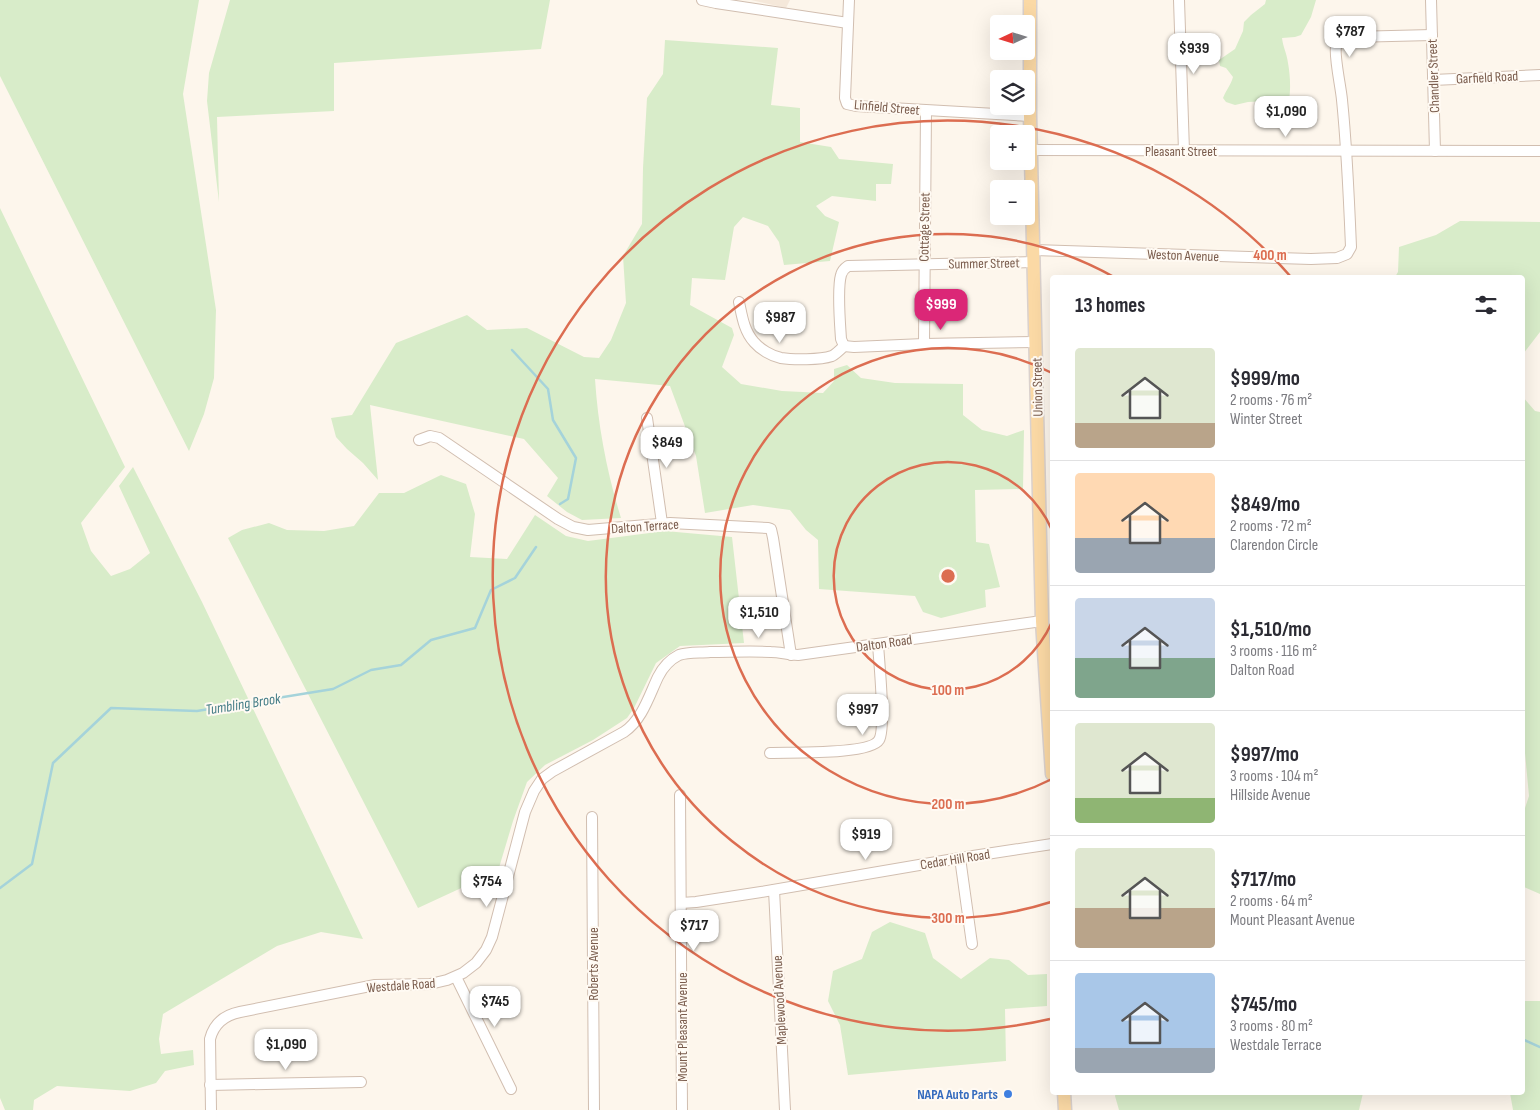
<!DOCTYPE html>
<html lang="en">
<head>
<meta charset="utf-8">
<style>
	body { margin:0; font-family:"Sofia Sans Condensed",sans-serif; background:#f2f2f3; color:#2b2b33; height:100vh; display:flex; flex-direction:column; font-size:19px; white-space:nowrap }
	* { box-sizing:border-box; margin:0 }
	p { font-size:16px; color:#7c7c81 }
	.icon { flex:none; width:28px; height:28px; fill:none; stroke:currentColor; stroke-width:2; stroke-linecap:round; stroke-linejoin:round }
	.map { position:relative; flex:1; overflow:hidden }
	.sheet { position:absolute; left:1050px; top:275px; width:475px; height:820px; display:flex; flex-direction:column; background:#fff; border-radius:5px; box-shadow:0 5px 20px #0002 }
	.sheet>* { flex:none }
	.needle { width:32px; rotate:266deg }
	.buttons { position:absolute; left:990px; top:15px; display:grid; gap:10px }
	.buttons a { display:grid; place-items:center; width:45px; height:45px; border-radius:5px; background:#fff; box-shadow:0 5px 20px #0002; font-size:25px }
	.price { position:absolute; translate:-50% -42px; padding:0 11px; border-radius:10px; background:#fff; color:#222; font-size:16px; line-height:32px; filter:drop-shadow(0 1px 2px #0008) }
	.price::after { content:''; position:absolute; left:50%; top:30px; width:15px; height:11px; margin-left:-8px; background:inherit; clip-path:polygon(0 0,100% 0,50% 100%) }
	.price.selected { background:#db2777; color:#fff }
	ul { padding:0; list-style:none }
	li { display:flex; align-items:center; gap:15px; height:125px; padding:0 25px }
	li+li { border-top:1px solid #e1e1e2 }
	li span { display:grid; place-items:center; flex:none; width:140px; height:100px; border-radius:5px; color:#555 }
	li>.icon { margin-inline-start:auto }
	span .icon { width:60px; height:60px; fill:#fffc; stroke-width:1 }
	li b { font-size:21px }
	h2 { display:flex; justify-content:space-between; align-items:center; height:60px; padding:0 25px; font-size:21px }
	.map>svg:first-child { display:block }
	.residential { fill:#f5e8da }
	.green { fill:#d8ecc9 }
	.lines { fill:none; stroke-linecap:round; stroke-linejoin:round }
	.stream { stroke:#a5d3da; stroke-width:2.5 }
	.minor-casing { stroke:#d1beb0; stroke-width:12 }
	.major-casing { stroke:#dad1cd; stroke-width:15 }
	.minor { stroke:#fff; stroke-width:10 }
	.major { stroke:#fbd9a5; stroke-width:12 }
	.ring { fill:none; stroke:#dc6d51; stroke-width:2.5 }
	.shop-dot { fill:#3f7fe0; stroke:#fffaf3; stroke-width:2 }
	.labels { text-anchor:middle; stroke-width:4; stroke-linejoin:round; paint-order:stroke }
	.street-label { font-size:14px; fill:#7a5c4d; stroke:#fffaf3 }
	.shop-label { font-size:14px; font-weight:bold; fill:#366cbe; stroke:#fffaf3; text-anchor:end }
	.water-label { font-size:15px; font-style:italic; fill:#437c86; stroke:#fffaf3 }
	.centre { fill:#dc6d51; stroke:#fffaf3; stroke-width:2.5 }
	.ring-label { font-size:15px; text-anchor:middle; font-weight:bold; fill:#dc6d51; stroke:#fffaf3; stroke-width:4; stroke-linejoin:round; paint-order:stroke }
</style>
</head>
<body>
<div class="map">
<svg width="1540" height="1110" viewBox="0 0 1540 1110">
	<rect width="100%" height="100%" fill="#fdf6ec"/>
	<path class="residential" d="M751,0h39l-4,8z"/>
	<g class="green">
		<path d="M0,0h199l-16,94 33,216 -2,68 -10,36 -15,37 -189,-375z"/>
		<path d="M230,0h320l-9,49 -207,14v48l-117,6 2,85 -12,-101 2,-28z"/>
		<path d="M1266,0h50l-5,17 -10,18 -6,2 -13,1c1,9 5,16 6,25 2,11 3,25 1,37l-41,2 -13,3 -9,-3 -3,-4c3,-8 8,-13 10,-21l-7,-9 -6,-2 -1,-6 16,-11 8,-18 1,-9 7,-7 14,-11z"/>
		<path d="M665,40l113,8 -7,57 29,3v34l31,5 8,12 54,5 -2,20h-15v17l-44,-5 -16,10 9,10 14,6 -9,39 -46,4 -5,-23 -11,-16 -25,-9 -9,10 -9,53 -33,-2 -2,27 42,23 2,7 -12,32 19,17 41,7 41,2 11,-12v-12l13,-4 14,13 34,5 68,1v31l19,15 25,6 17,-6 -1,59 -48,1 1,52 13,2 11,43 -15,3 1,17 -45,11 -18,-6 -8,-16 -96,-7 -1,-49 -12,-10 -16,-20 -37,-5 -48,8 -9,-57 -26,-70 -75,-7c3,47 12,94 26,139l-39,2 -15,-8 -20,-16 11,-18 -34,-39 -154,-34 8,75 -15,-17 -16,-14 -11,-12 -5,-19 21,-3 44,-72 71,-28 20,15 40,-2 57,29 15,1 12,-18 15,-37 -3,-47 19,-32 1,-56 4,-70 16,-24z"/>
		<path d="M0,208l125,259 -44,56 10,28 20,25 19,-7 20,-16 -31,-67 14,-19 69,135 161,337 -42,-7 -44,14 -114,68 -4,25 2,15 32,-4 1,15 -29,6 -9,12 -26,8 -73,-5 -23,14 -1,10h-28l-5,-12z"/>
		<path d="M1460,221l80,1v110l-17,22 -1,-76 -127,-1 3,-5 1,-25 37,-12z"/>
		<path d="M1523,397l12,14 5,1v482l-16,-7 -2,-12 1,-61 6,-18 -4,-43 -3,-1z"/>
		<path d="M441,475l25,9 9,30 -5,43 37,2 28,-44 31,21 22,5 77,-10 67,6 12,106 -64,3 -24,17 -22,45 -7,10 -34,22 -48,25 -18,17 -14,39 -15,50 -80,37 -190,-370 14,-8 27,-7 18,7 37,1 30,-5 25,-33h25z"/>
		<path d="M890,922l35,11 8,25 28,21 29,-21 19,2 19,15 19,-1v32l-42,3 1,52 -158,14 -8,-50 -12,-24 5,-30 29,-12 10,-27z"/>
		<path d="M1523,1001h17v109h-27l-3,-17 12,-1z"/>
		<path d="M1116,1093l247,-1v1l-4,17h-240l-4,-14z"/>
	</g>
	<g class="lines">
		<g class="stream">
			<path d="M512,350l36,39 5,31 23,38 -8,41 -8,5"/>
			<path d="M0,888l32,-24 21,-101 58,-55 86,3 136,-22 38,-19 30,-5 30,-25 44,-12 16,-38 24,-12 21,-31"/>
			<path d="M1522,1039l18,8"/>
		</g>
		<g class="minor-casing">
			<g id="minor">
				<path d="M702,0l14,3 132,20"/>
				<path d="M849,0l-4,98 2,6 9,2 174,10"/>
				<path d="M1179,0l5,151"/>
				<path d="M1431,0l4,151"/>
				<path d="M1433,80l107,-5"/>
				<path d="M1031,150l509,1"/>
				<path d="M1034,250l277,9 26,-1 10,-4 4,-7c-2,-49 -4,-98 -9,-147 -1,-12 -8,-44 -6,-53 2,-8 9,-9 15,-10l81,-2"/>
				<path d="M739,302c3,14 5,29 15,40 6,7 17,14 27,16 12,2 39,2 51,-2 4,-2 8,-6 12,-10"/>
				<path d="M924,344l2,-233"/>
				<path d="M844,346l-3,-7c-1,-16 -4,-50 0,-64 1,-4 4,-7 7,-9l186,-4"/>
				<path d="M844,346l10,1 70,-3 112,-2"/>
				<path d="M647,418l15,105"/>
				<path d="M419,440l11,-4 9,2 119,81 15,8 15,3 82,-7 98,5 3,1 2,9 18,117"/>
				<path d="M770,753c19,-1 100,2 109,-13 7,-11 0,-79 -1,-96"/>
				<path d="M680,795l2,315"/>
				<path d="M592,817l2,293"/>
				<path d="M960,858l12,86"/>
				<path d="M774,890l11,220"/>
				<path d="M681,903l15,-1 65,-10 199,-34 92,-14"/>
				<path d="M456,977l55,112"/>
				<path d="M210,1085l151,-3"/>
				<path d="M211,1110l-1,-71c4,-16 15,-24 30,-27l135,-27 55,-1 17,-4 16,-7 13,-10 10,-13 6,-13 33,-125 9,-21 8,-12 11,-8 71,-39c18,-12 25,-36 34,-55 5,-10 11,-17 21,-22 9,-3 21,-2 31,-3 20,0 41,-1 61,0 10,0 16,3 27,3l244,-34"/>
			</g>
		</g>
		<g class="major-casing">
			<g id="major">
				<path d="M1030,0v116l12,505 10,153"/>
				<path d="M1064,1092l1,18"/>
			</g>
		</g>
		<use href="#minor" class="minor"/>
		<use href="#major" class="major"/>
	</g>
	<g class="ring">
		<path d="M1052 622A114 114 0 1 1 1052 530"/>
		<path d="M1052 779A228 228 0 1 1 1052 373"/>
		<path d="M1051 902A342 342 0 1 1 1114 277"/>
		<path d="M1050 1019A455 455 0 1 1 1291 277"/>
	</g>
	<circle class="shop-dot" cx="1008" cy="1094" r="5"/>
	<g class="labels">
		<g class="street-label">
			<text transform="translate(1433 76) rotate(-92)" y="5">Chandler Street</text>
			<text transform="translate(1487 77) rotate(-3)" y="5">Garfield Road</text>
			<text transform="translate(887 107) rotate(5)" y="5">Linfield Street</text>
			<text x="1181" y="156">Pleasant Street</text>
			<text transform="translate(924 227) rotate(-89)" y="5">Cottage Street</text>
			<text transform="translate(1183 255) rotate(2)" y="5">Weston Avenue</text>
			<text transform="translate(984 263) rotate(-1)" y="5">Summer Street</text>
			<text transform="translate(1037 387) rotate(-91)" y="5">Union Street</text>
			<text transform="translate(645 526) rotate(-4)" y="5">Dalton Terrace</text>
			<text transform="translate(884 643) rotate(-8)" y="5">Dalton Road</text>
			<text transform="translate(955 859) rotate(-9)" y="5">Cedar Hill Road</text>
			<text transform="translate(593 964) rotate(-90)" y="5">Roberts Avenue</text>
			<text transform="translate(401 985) rotate(-4)" y="5">Westdale Road</text>
			<text transform="translate(779 1000) rotate(-93)" y="5">Maplewood Avenue</text>
			<text transform="translate(682 1027) rotate(-90)" y="5">Mount Pleasant Avenue</text>
		</g>
		<g class="shop-label">
			<text x="998" y="1099">NAPA Auto Parts</text>
		</g>
		<g class="water-label">
			<text transform="translate(243 704) rotate(-9)" y="5">Tumbling Brook</text>
		</g>
	</g>
	<circle cx="948" cy="576" r="8" class="centre"/>
	<g class="ring-label">
		<text x="1270" y="260">400 m</text>
		<text x="948" y="695">100 m</text>
		<text x="948" y="809">200 m</text>
		<text x="948" y="923">300 m</text>
	</g>
</svg>
<div class="buttons">
<a><svg class="needle" viewBox="-14 -14 28 28"><path d="M0-13l5 13h-10z" fill="#e53935"/><path d="M0 13l5-13h-10z" fill="#7c7c81"/></svg></a>
<a><svg class="icon" aria-label="layers" viewBox="0 0 24 24"><path d="M12 4l9 5-9 5-9-5zM3 14l9 5 9-5"/></svg></a>
<a>+</a>
<a>−</a>
</div>
<b class="price" style="left:1350px;top:58px">$787</b>
<b class="price" style="left:1194px;top:75px">$939</b>
<b class="price" style="left:1286px;top:138px">$1,090</b>
<b class="price selected" style="left:941px;top:331px">$999</b>
<b class="price" style="left:780px;top:344px">$987</b>
<b class="price" style="left:667px;top:469px">$849</b>
<b class="price" style="left:759px;top:639px">$1,510</b>
<b class="price" style="left:863px;top:736px">$997</b>
<b class="price" style="left:866px;top:861px">$919</b>
<b class="price" style="left:487px;top:908px">$754</b>
<b class="price" style="left:694px;top:952px">$717</b>
<b class="price" style="left:495px;top:1028px">$745</b>
<b class="price" style="left:286px;top:1071px">$1,090</b>
<section class="sheet">
<h2>13 homes<svg class="icon" aria-label="filters" viewBox="0 0 24 24"><path d="M4 7h16M4 17h16"/><circle cx="9" cy="7" r="2"/><circle cx="15" cy="17" r="2"/></svg></h2>
<ul>
<li><span style="background:linear-gradient(#dfe7d0 75%,#b9a48a 0)"><svg class="icon" aria-label="home" viewBox="0 0 24 24"><path d="M3 11l9-7 9 7M6 9v11h12V9"/></svg></span><div><b>$999/mo</b><p>2 rooms · 76 m²</p><p>Winter Street</p></div></li>
<li><span style="background:linear-gradient(#ffd9b3 65%,#9aa5b1 0)"><svg class="icon" aria-label="home" viewBox="0 0 24 24"><path d="M3 11l9-7 9 7M6 9v11h12V9"/></svg></span><div><b>$849/mo</b><p>2 rooms · 72 m²</p><p>Clarendon Circle</p></div></li>
<li><span style="background:linear-gradient(#c9d6e8 60%,#7fa58c 0)"><svg class="icon" aria-label="home" viewBox="0 0 24 24"><path d="M3 11l9-7 9 7M6 9v11h12V9"/></svg></span><div><b>$1,510/mo</b><p>3 rooms · 116 m²</p><p>Dalton Road</p></div></li>
<li><span style="background:linear-gradient(#dfe7d0 75%,#8fb573 0)"><svg class="icon" aria-label="home" viewBox="0 0 24 24"><path d="M3 11l9-7 9 7M6 9v11h12V9"/></svg></span><div><b>$997/mo</b><p>3 rooms · 104 m²</p><p>Hillside Avenue</p></div></li>
<li><span style="background:linear-gradient(#dfe7d0 60%,#b9a48a 0)"><svg class="icon" aria-label="home" viewBox="0 0 24 24"><path d="M3 11l9-7 9 7M6 9v11h12V9"/></svg></span><div><b>$717/mo</b><p>2 rooms · 64 m²</p><p>Mount Pleasant Avenue</p></div></li>
<li><span style="background:linear-gradient(#a9c7e8 75%,#9aa5b1 0)"><svg class="icon" aria-label="home" viewBox="0 0 24 24"><path d="M3 11l9-7 9 7M6 9v11h12V9"/></svg></span><div><b>$745/mo</b><p>3 rooms · 80 m²</p><p>Westdale Terrace</p></div></li>
</ul>
</section>
</div>
</body>
</html>
